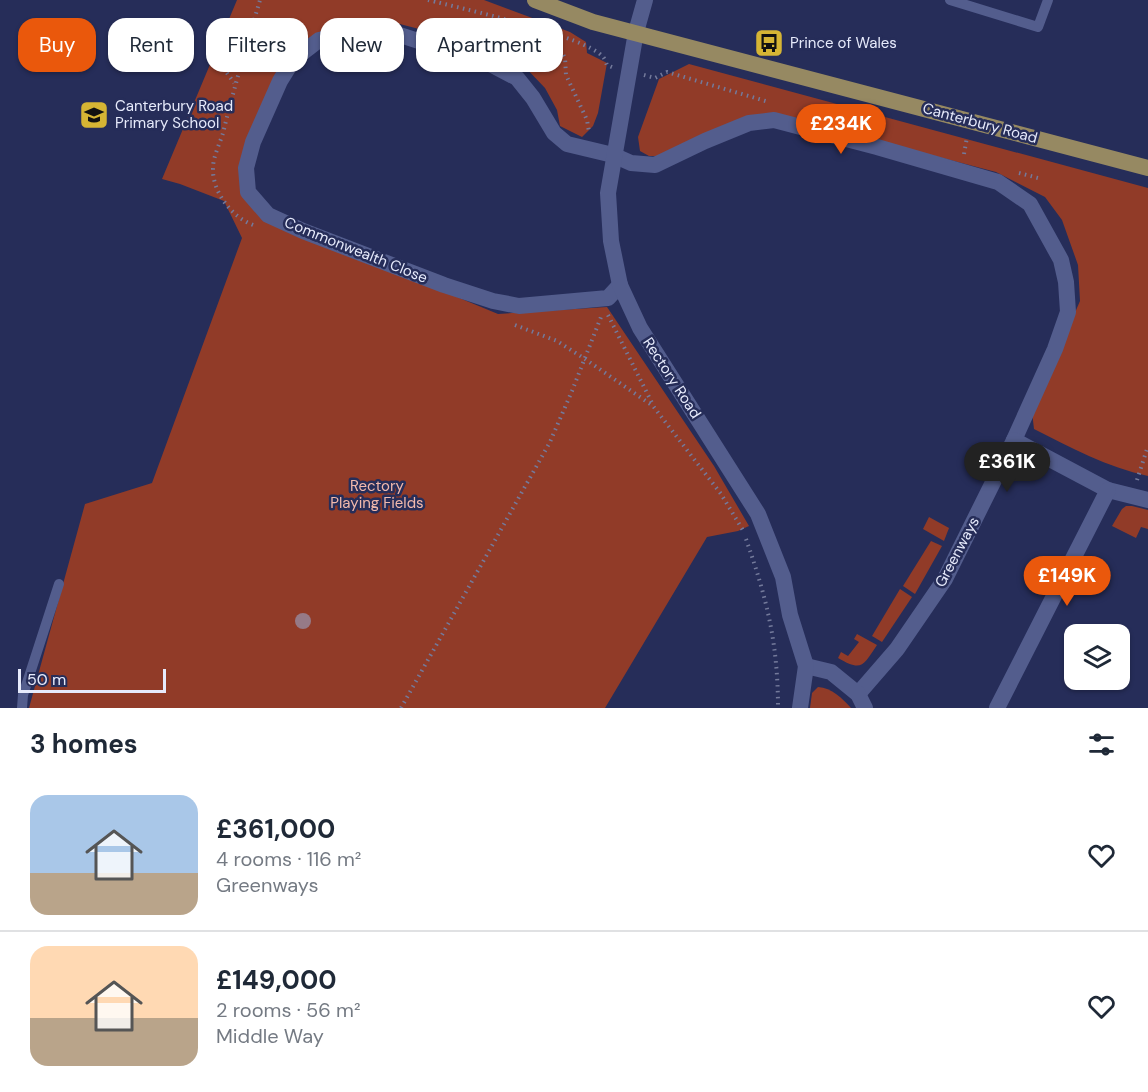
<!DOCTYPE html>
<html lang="en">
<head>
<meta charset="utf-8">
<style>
	body { margin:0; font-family:"DM Sans",sans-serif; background:#f6f6f7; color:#1f2937; height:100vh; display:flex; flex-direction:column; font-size:22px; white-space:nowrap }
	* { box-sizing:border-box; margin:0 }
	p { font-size:20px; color:#747a83 }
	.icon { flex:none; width:33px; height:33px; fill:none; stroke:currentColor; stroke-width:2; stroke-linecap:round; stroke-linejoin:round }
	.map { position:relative; height:708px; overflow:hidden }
	.panel { display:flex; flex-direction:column; background:#fff; flex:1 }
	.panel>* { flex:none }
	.guide { position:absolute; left:18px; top:18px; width:600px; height:54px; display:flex; gap:12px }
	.buttons { position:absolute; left:1064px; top:624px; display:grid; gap:12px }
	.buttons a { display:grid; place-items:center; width:66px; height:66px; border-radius:12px; background:#fff; box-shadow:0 2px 4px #0004; font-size:30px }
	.scale { position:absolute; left:18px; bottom:15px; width:148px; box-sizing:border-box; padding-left:6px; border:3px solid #e6eafb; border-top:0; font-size:16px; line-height:21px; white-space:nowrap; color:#e6eafb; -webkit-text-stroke:4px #262d59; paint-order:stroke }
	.price { position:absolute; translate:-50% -51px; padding:0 14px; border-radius:21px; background:#ea580c; color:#fff; font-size:20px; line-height:39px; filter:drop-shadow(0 2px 3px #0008) }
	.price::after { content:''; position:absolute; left:50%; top:36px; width:18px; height:14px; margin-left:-9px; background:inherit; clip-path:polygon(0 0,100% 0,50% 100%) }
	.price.on { background:#222; color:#fff }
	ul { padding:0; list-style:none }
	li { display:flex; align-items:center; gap:18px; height:150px; padding:0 30px }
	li+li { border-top:2px solid #e0e1e3 }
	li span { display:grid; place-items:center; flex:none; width:168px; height:120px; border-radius:18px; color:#555 }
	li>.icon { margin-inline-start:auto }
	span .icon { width:72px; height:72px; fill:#fffc; stroke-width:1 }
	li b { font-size:26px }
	h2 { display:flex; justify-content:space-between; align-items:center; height:72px; padding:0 30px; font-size:26px }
	.chip { padding:0 21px; border-radius:18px; background:#fff; box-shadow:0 2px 4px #0004; font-size:21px; line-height:54px }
	.chip.on { background:#ea580c; color:#fff }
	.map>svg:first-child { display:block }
	.green { fill:#913b28 }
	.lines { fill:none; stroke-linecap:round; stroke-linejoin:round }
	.path { stroke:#747a9b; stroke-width:4; stroke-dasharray:1.5 4.5; stroke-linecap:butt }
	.service { stroke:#535d8d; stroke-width:10 }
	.minor { stroke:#535d8d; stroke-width:16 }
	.tertiary { stroke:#535d8d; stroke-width:16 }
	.primary { stroke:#968962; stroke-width:16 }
	.tree { fill:#967a87 }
	.labels { text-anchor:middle; stroke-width:5; stroke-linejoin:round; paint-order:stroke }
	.poi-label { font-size:15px; fill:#e6eafb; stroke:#262d59; text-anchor:start }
	.street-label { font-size:15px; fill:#e6eafb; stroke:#262d59 }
	.park-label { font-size:15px; fill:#f2b9ac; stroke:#262d59 }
</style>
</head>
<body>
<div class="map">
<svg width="1148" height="708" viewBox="0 0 1148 708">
	<rect width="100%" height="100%" fill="#262d59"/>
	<g class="green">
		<path d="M237,0h247l86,32 16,10 1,11 20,10 -9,50 -5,13 -11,11 -22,-11 -3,-16 -12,-22 -22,-23 -34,-17 -39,-11 -58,-15 -29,-3 -34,7 -29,19 -54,115 13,47 39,24 200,83 109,-7 107,159 35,60 -11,5 -31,6 -102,171h-576l56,-204 67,-21 90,-245 -18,-37 -44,-17 -18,-5z"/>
		<path d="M689,64l459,124v288c-41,-9 -77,-28 -114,-47l-2,-17 48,-111 -2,-36 -16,-45 -17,-23 -49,-25 -218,-57 -117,41h-12l-9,-5 -2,-14 21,-58z"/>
		<path d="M1126,506h6l16,4v19l-7,-2 -5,11 -24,-12 10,-17z"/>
		<path d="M929,517l20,11 -5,13 -21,-12z"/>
		<path d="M931,541l11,5 -27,48 -12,-8z"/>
		<path d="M900,589l12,8 -30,45 -10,-6z"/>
		<path d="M857,634l20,11c-14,21 -15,27 -39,13l3,-6 7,4 11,-14 -5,-3z"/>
		<path d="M818,687c14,1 24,11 33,21h-41l2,-15z"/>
	</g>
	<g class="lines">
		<g class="path">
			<path d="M428,0c32,8 158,36 175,57 2,2 3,6 4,8l7,3"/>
			<path d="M552,34l13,24 1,17 21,45 2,12"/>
			<path d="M220,63l14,20"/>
			<path d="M644,75l11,3 12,-6 102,30"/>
			<path d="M964,154l3,-17"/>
			<path d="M1019,173l19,5"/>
			<path d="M253,225c-21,-8 -41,-33 -40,-57 0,-11 7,-25 10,-35 11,-45 24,-89 37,-133"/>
			<path d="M608,315l45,90"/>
			<path d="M515,325l42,16 28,18 68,47 68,88 23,38"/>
			<path d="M1137,480l11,-34"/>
			<path d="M746,539c21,60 32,105 32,169"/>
			<path d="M401,708l149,-266 22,-51 29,-74"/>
		</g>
		<g class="service">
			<path d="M950,0l88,27 10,-27"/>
			<path d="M22,708l1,-13 36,-111"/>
		</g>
		<g class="minor">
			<path d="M636,32l9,-32"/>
			<path d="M620,285l-12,13 -89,8 -26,-5 -49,-16 -141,-54 -35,-16 -20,-23 -2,-24 7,-26 27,-61 13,-21 26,-20 39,-9 42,4 92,30 25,13 16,20 21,35 13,11 46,11 18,8 24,2 50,-24 44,-18 25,-3 103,27 121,35 32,22 31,56 5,22 2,30 -13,37 -41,91 -69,139 -48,70 -39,45"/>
			<path d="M1014,440l94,50 40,10"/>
			<path d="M806,666l25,6 27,22 7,14"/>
			<path d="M997,708l111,-218"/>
		</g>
		<path class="tertiary" d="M636,32l-28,161 3,48 9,44 20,43 118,186 25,63 7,38 16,51 -6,42"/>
		<path class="primary" d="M535,0l58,22 555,146"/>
	</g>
	<circle class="tree" cx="303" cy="621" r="8"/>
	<defs>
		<g id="bus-square" transform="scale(1.5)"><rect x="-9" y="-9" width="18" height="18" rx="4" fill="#d6b534" stroke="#262d59"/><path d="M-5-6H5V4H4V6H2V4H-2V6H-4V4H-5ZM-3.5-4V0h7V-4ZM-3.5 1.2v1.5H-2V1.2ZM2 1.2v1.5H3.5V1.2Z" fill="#111"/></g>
		<g id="school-square" transform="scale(1.5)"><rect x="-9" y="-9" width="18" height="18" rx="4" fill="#d6b534" stroke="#262d59"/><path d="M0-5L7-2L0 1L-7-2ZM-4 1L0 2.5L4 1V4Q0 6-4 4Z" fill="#111"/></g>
	</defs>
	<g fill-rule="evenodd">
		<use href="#bus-square" x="769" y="43"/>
		<use href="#school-square" x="94" y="115"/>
	</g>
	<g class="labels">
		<g class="poi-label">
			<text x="790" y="48">Prince of Wales</text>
			<text x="115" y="111">Canterbury Road<tspan x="115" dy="17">Primary School</tspan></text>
		</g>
		<g class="street-label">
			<text transform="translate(980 123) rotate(15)" y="5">Canterbury Road</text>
			<text transform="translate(356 250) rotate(22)" y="5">Commonwealth Close</text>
			<text transform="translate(672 378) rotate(57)" y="5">Rectory Road</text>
			<text transform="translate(957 552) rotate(-62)" y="5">Greenways</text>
		</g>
		<g class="park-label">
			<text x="377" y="491">Rectory<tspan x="377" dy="17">Playing Fields</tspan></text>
		</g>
	</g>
</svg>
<div class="buttons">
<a><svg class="icon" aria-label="layers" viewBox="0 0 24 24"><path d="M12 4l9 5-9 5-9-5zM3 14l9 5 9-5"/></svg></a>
</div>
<div class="scale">50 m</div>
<b class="price" style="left:841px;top:155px">£234K</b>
<b class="price on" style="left:1007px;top:493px">£361K</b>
<b class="price" style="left:1067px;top:607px">£149K</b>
<div class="guide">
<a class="chip on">Buy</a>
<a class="chip">Rent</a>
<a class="chip">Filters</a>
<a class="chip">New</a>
<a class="chip">Apartment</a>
</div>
</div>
<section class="panel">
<h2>3 homes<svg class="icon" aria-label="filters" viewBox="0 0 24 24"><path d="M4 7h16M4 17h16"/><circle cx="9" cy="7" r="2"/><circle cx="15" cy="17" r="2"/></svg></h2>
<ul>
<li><span style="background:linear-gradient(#a9c7e8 65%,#b9a48a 0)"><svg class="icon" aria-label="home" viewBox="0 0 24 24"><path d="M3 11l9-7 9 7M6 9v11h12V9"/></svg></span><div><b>£361,000</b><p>4 rooms · 116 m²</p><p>Greenways</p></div><svg class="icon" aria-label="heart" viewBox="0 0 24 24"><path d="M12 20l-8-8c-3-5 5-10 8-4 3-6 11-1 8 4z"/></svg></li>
<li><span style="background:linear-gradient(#ffd9b3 60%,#b9a48a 0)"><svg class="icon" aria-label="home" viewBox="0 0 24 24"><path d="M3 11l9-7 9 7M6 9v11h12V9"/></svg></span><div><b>£149,000</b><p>2 rooms · 56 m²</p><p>Middle Way</p></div><svg class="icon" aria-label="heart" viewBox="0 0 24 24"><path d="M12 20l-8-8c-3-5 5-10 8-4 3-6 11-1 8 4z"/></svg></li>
</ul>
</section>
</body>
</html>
